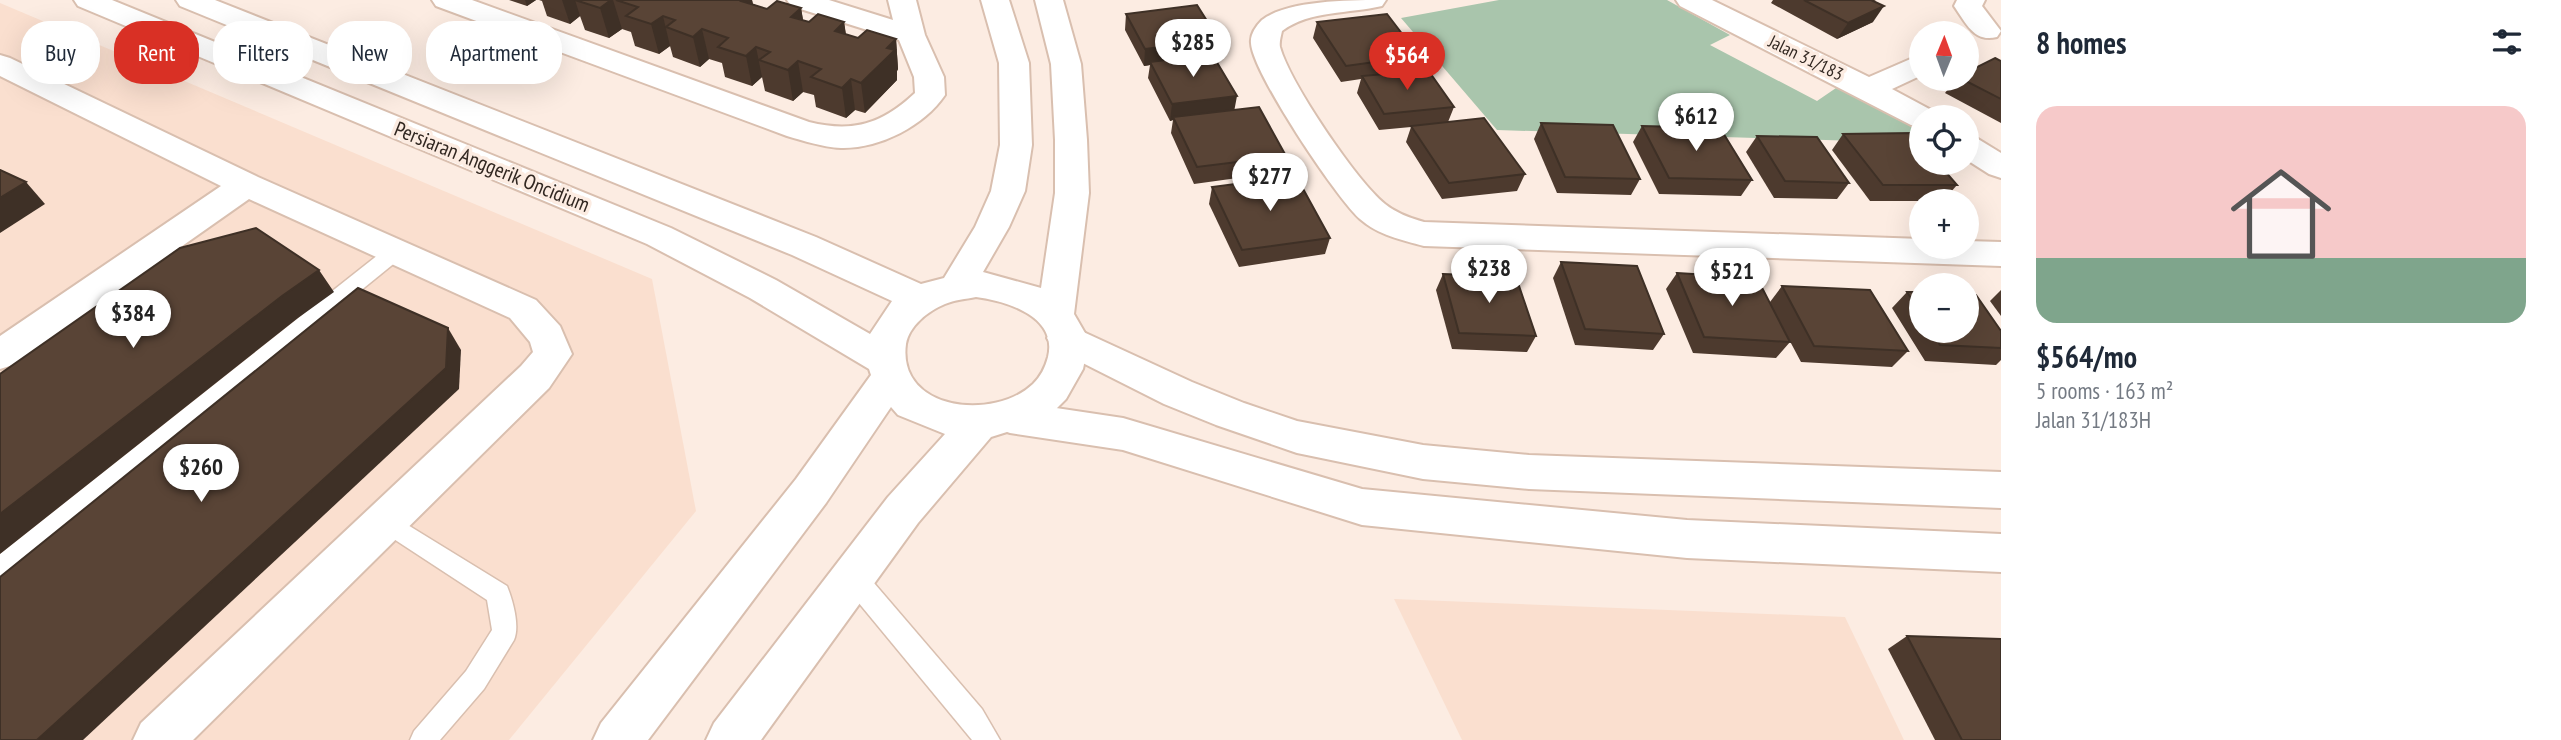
<!DOCTYPE html>
<html lang="en">
<head>
<meta charset="utf-8">
<style>
	body { margin:0; font-family:"PT Sans Narrow",sans-serif; background:#f2f2f3; color:#1f2937; height:100vh; display:flex; flex-direction:column; font-size:26px; white-space:nowrap }
	* { box-sizing:border-box; margin:0 }
	p { font-size:23px; color:#747a83 }
	.icon { flex:none; width:38px; height:38px; fill:none; stroke:currentColor; stroke-width:2; stroke-linecap:round; stroke-linejoin:round }
	.map { position:relative; flex:1; overflow:hidden }
	.panel { display:flex; flex-direction:column; background:#fff; width:560px }
	.panel>* { flex:none }
	.banner { position:absolute; left:21px; top:21px; width:665px; height:63px; display:flex; gap:14px }
	.needle { width:46px; rotate:1deg }
	.fabs { position:absolute; left:1909px; top:21px; display:grid; gap:14px }
	.fabs a { display:grid; place-items:center; width:70px; height:70px; border-radius:50%; background:#fff; box-shadow:0 7px 28px #0002; font-size:35px }
	.price { position:absolute; translate:-50% -60px; padding:0 16px; border-radius:24px; background:#fff; color:#222; font-size:23px; line-height:46px; filter:drop-shadow(0 2px 4px #0008) }
	.price::after { content:''; position:absolute; left:50%; top:42px; width:21px; height:16px; margin-left:-10px; background:inherit; clip-path:polygon(0 0,100% 0,50% 100%) }
	.price.active { background:#d93025; color:#fff }
	ul { padding:0; list-style:none }
	li { display:grid; align-content:center; gap:14px; height:371px; padding:0 35px }
	li span { display:grid; place-items:center; height:217px; border-radius:21px; color:#555 }
	li>.icon { margin-inline-start:auto }
	span .icon { width:126px; height:126px; fill:#fffc; stroke-width:1 }
	li b { font-size:30px }
	h2 { display:flex; justify-content:space-between; align-items:center; height:84px; padding:0 35px; font-size:30px }
	.pill { padding:0 24px; border-radius:28px; background:#fff; box-shadow:0 7px 28px #0002; font-size:24px; line-height:63px }
	.pill.active { background:#d93025; color:#fff }
	main { display:flex; flex:1; min-height:0 }
	.map>svg:first-child { display:block }
	.built { fill:#fadfcf }
	.green { fill:#a9c5ac }
	.lines { fill:none; stroke-linecap:round; stroke-linejoin:round }
	.service-casing { stroke:#d9bfaf; stroke-width:3 }
	.minor-casing { stroke:#d9bfaf; stroke-width:4 }
	.tertiary-casing { stroke:#d9bfaf; stroke-width:4 }
	.secondary-casing { stroke:#d9bfaf; stroke-width:4 }
	.service { fill:#fff; fill-rule:evenodd }
	.minor { fill:#fff; fill-rule:evenodd }
	.tertiary { fill:#fff; fill-rule:evenodd }
	.secondary { fill:#fff; fill-rule:evenodd }
	.wall { fill:#4d3a2e }
	.shaded-wall { fill:#3e3026 }
	.building { fill:#594436; stroke:#3e3026; stroke-width:2 }
	.labels { text-anchor:middle; stroke-width:7; stroke-linejoin:round; paint-order:stroke }
	.far-street-label { font-size:18px; fill:#312721; stroke:#fcece2 }
	.street-label { font-size:21px; fill:#312721; stroke:#fcece2 }
</style>
</head>
<body>
<main>
<div class="map">
<svg width="2001" height="740" viewBox="0 0 2001 740">
	<rect width="100%" height="100%" fill="#fcece2"/>
	<g class="built">
		<path d="M0,3l652,276 44,232 -187,229h-509z"/>
		<path d="M1394,599l451,18 59,123h-442z"/>
	</g>
	<path class="green" d="M1499,0h168l63,35 -20,10 107,56 19,-13 62,29 23,16v10l-424,-13 -96,-112z"/>
	<g class="lines">
		<g class="service-casing">
			<g id="service">
				<path d="M395,245l7,2 3,5 -3,5 -393,319 -9,3v-25l388,-307z"/>
				<path d="M385,511l122,75c6,15 13,40 7,54l-30,49 -44,51h-30l4,-9 52,-60 26,-41 -5,-30 -110,-72 -4,-7 4,-7z"/>
				<path d="M853,566l9,3 120,140 18,31h-28l-128,-155 -3,-8 3,-8z"/>
			</g>
		</g>
		<g class="minor-casing">
			<g id="minor">
				<path d="M432,0h40l337,122c44,11 73,2 106,-29l-1,-16 -15,-37 -108,-34 -4,-6h42l64,20 -5,-20h28l9,35 19,42 1,18c-21,31 -66,54 -104,53 -19,-1 -37,-7 -54,-12l-351,-130z"/>
				<path d="M1386,0l-4,6c-33,8 -72,4 -100,25 -1,5 -3,11 -2,16 10,36 76,133 105,157 11,9 25,14 39,18l498,17v8h45v-6l34,1v24l-577,-20c-22,-6 -46,-11 -64,-27 -23,-20 -108,-147 -109,-176 -1,-8 5,-17 11,-23 25,-20 90,-20 124,-20z"/>
				<path d="M1676,0h36l157,77 53,-23v21l-30,14 41,22 4,6h-15v11l-11,-3 -231,-119z"/>
				<path d="M1957,0h28l-3,6 19,25 -4,6c-23,6 -31,-14 -43,-31z"/>
				<path d="M0,55l10,3 248,119 278,123 24,26 12,28 -23,34 -356,352h-60l8,-17 380,-357 12,-14 -3,-10 -20,-24 -261,-119 -236,166 -13,4v-33l221,-150 -221,-110z"/>
				<path d="M1967,136l11,3 23,14v25l-12,-4 -22,-14z"/>
			</g>
		</g>
		<g class="tertiary-casing">
			<g id="tertiary">
				<path d="M1066,324l126,58 52,21 53,18 126,24 106,10 472,17v36l-472,-19 -106,-10 -126,-26 -81,-28 -52,-21 -111,-56 -6,-10 6,-10z"/>
				<path d="M1010,401l113,17 239,71 325,31 314,14v38l-314,-14 -325,-33 -239,-75 -113,-17 -14,-5 -6,-11 6,-11z"/>
			</g>
		</g>
		<g class="secondary-casing">
			<path id="secondary" d="M74,0h38l559,228 105,52 94,54 22,-33 -100,-46 -612,-249 -4,-6h39l601,237 105,47 23,-6 31,-51 16,-36 9,-46 -1,-82 -18,-63h28l20,63 3,82 -7,46 -16,36 -26,45 58,16 14,-95v-53l-4,-76 -16,-64h28l18,64 6,76 2,53 -15,121 11,19 2,17 -4,19 -17,30 -15,15 -28,13 -32,10 -73,86 -157,217h-55l8,-17 174,-226 57,-63 -47,-19 -7,-8 -65,96 -178,237h-55l8,-17 195,-244 75,-104 -2,-6 -119,-71 -103,-54 -569,-238zM976,297c30,4 82,19 72,60 -3,11 -7,19 -15,27 -39,37 -136,27 -127,-40 3,-18 22,-33 39,-40 9,-4 21,-5 31,-7z"/>
		</g>
		<use href="#service" class="service"/>
		<use href="#minor" class="minor"/>
		<use href="#tertiary" class="tertiary"/>
		<use href="#secondary" class="secondary"/>
	</g>
	<g class="wall">
		<path d="M509,0h27l-9,6z"/>
		<path d="M539,0h213l1,4 14,5 34,-1 2,12 6,2h35l2,12 12,4 38,1 2,30 -1,2v9l-32,33 -10,-3 -9,8 -30,-11 -2,-12 -11,-3 -10,9 -28,-10 -3,-14 -10,9 -27,-9 -3,-14 -13,-4 -9,8 -27,-10 -3,-11 -11,8 -24,-8 -4,-14 -9,-3 -13,9 -24,-8 -5,-14 -10,8 -23,-8 -5,-15z"/>
		<path d="M1773,0h103l-2,1 -1,21 -36,17 -66,-36z"/>
		<path d="M1126,14l93,26 -3,16h-2l20,54 52,46 -4,16 -88,12 -23,-51 2,-13 -3,1 -22,-43 2,-13 -6,1 -19,-36z"/>
		<path d="M1317,22l102,34 -5,15 40,36 -6,15 77,52 -8,17 -75,8 -36,-57 5,-15 -32,3 -22,-37 4,-14 -20,3 -28,-44z"/>
		<path d="M2001,61v62l-56,-30 11,-14h11z"/>
		<path d="M1541,123l99,56 -9,16 -74,-2 -23,-54z"/>
		<path d="M1642,126l110,54 -11,16 -82,-2 -26,-52z"/>
		<path d="M1843,134l114,51 -14,16h-73l-38,-51z"/>
		<path d="M1757,136l92,47 -12,16 -63,-1 -28,-46z"/>
		<path d="M1212,187l118,51 -5,16 -86,13 -30,-63z"/>
		<path d="M1561,262l103,72 -11,16 -78,-5 -22,-67z"/>
		<path d="M1677,273l93,29 12,-16 126,65 -16,16 -91,-5 -26,-49 15,29 -14,16 -83,-5 -27,-64z"/>
		<path d="M1443,274l93,62 -9,16 -75,-3 -16,-59z"/>
		<path d="M2001,290v26l-11,-15z"/>
		<path d="M1907,292h15v39h79v29l-5,5 -71,-4 -33,-53z"/>
		<path d="M1907,636l94,104h-66l-47,-91z"/>
	</g>
	<g class="shaded-wall">
		<path d="M525,0h11l-9,6z"/>
		<path d="M562,0h13l5,16 -10,8z"/>
		<path d="M611,0h2l9,29 -13,9 -9,-30z"/>
		<path d="M742,0h10l4,23z"/>
		<path d="M1884,6l-11,16 -36,17 11,-16z"/>
		<path d="M801,8l5,30 -15,-21z"/>
		<path d="M663,16l7,30 -11,8 -8,-30z"/>
		<path d="M844,22l4,30 -13,-21z"/>
		<path d="M702,29l7,30 -9,8 -7,-30z"/>
		<path d="M896,39l2,30 -1,2v9l-32,33 -4,-30 26,-35z"/>
		<path d="M1219,40l-3,16 -64,8 -2,-2v3l-6,1 1,-17z"/>
		<path d="M756,47l6,30 -10,9 -6,-30z"/>
		<path d="M798,61l5,31 -10,9 -5,-31z"/>
		<path d="M851,79l4,31 -9,8 -4,-30z"/>
		<path d="M1237,96l-3,16 -61,5v3l-3,1 2,-17z"/>
		<path d="M26,182l19,22 -45,29v-35z"/>
		<path d="M319,270l15,22 -36,26 -298,236v-40l282,-218z"/>
		<path d="M448,328l13,22 -2,39 -376,351h-46z"/>
	</g>
	<g class="building">
		<path d="M575,0h36l-11,8z"/>
		<path d="M616,0h126l-1,1 26,8 10,-8 24,7 -10,9 18,5 9,-8 26,8 -9,9 23,7 9,-8 29,9 -9,9 8,2 -34,33 -10,-4 -9,9 -31,-11 10,-8 -23,-8 -10,9 -29,-10 11,-8 -14,-5 -10,9 -28,-9 10,-9 -26,-9 -9,8 -27,-10 9,-7 -12,-4 -12,8 -25,-8 12,-9z"/>
		<path d="M1804,0h67l13,6 -36,17z"/>
		<path d="M1197,5l22,35 -74,9 -19,-35z"/>
		<path d="M1387,14l32,42 -73,10 -29,-44z"/>
		<path d="M1212,54l25,42 -65,8 -22,-42z"/>
		<path d="M1995,58l6,3v38l-39,-20h5v-7z"/>
		<path d="M1428,70l26,37 -70,7 -22,-38z"/>
		<path d="M1259,107l27,49 -89,11 -24,-50z"/>
		<path d="M1484,118l41,56 -76,9 -38,-57z"/>
		<path d="M1541,123l72,2 27,54 -75,-2z"/>
		<path d="M1642,126l78,2 32,52 -83,-2z"/>
		<path d="M1913,133l9,10v20h16l19,22h-74l-40,-51z"/>
		<path d="M1757,136l60,1 32,46 -64,-2z"/>
		<path d="M0,170l26,12 -26,16z"/>
		<path d="M1296,176l34,62 -88,12 -30,-63z"/>
		<path d="M256,228l63,42 -37,26 -282,218v-140l180,-126z"/>
		<path d="M1561,262l76,4 27,68 -79,-5z"/>
		<path d="M1677,273l80,5 33,64 -86,-5z"/>
		<path d="M1443,274l73,3 20,59 -77,-3z"/>
		<path d="M1782,286l88,4 38,61 -94,-5z"/>
		<path d="M358,288l90,40 -2,40 -409,372h-37v-163z"/>
		<path d="M1907,292h15v23z"/>
		<path d="M1967,295h9l25,36v17l-61,-3 -9,-14h36z"/>
		<path d="M1907,636l94,3v101h-39z"/>
	</g>
	<g class="labels">
		<g class="far-street-label">
			<text transform="translate(1806 58) rotate(26)" y="6">Jalan 31/183</text>
		</g>
		<g class="street-label">
			<text transform="translate(492 167) rotate(22)" y="7">Persiaran Anggerik Oncidium</text>
		</g>
	</g>
</svg>
<div class="fabs">
<a><svg class="needle" viewBox="-14 -14 28 28"><path d="M0-13l5 13h-10z" fill="#e53935"/><path d="M0 13l5-13h-10z" fill="#747a83"/></svg></a>
<a><svg class="icon" aria-label="locate" viewBox="0 0 24 24"><circle cx="12" cy="12" r="6"/><path d="M12 2v4M12 18v4M2 12h4M18 12h4"/></svg></a>
<a>+</a>
<a>−</a>
</div>
<b class="price" style="left:1193px;top:79px">$285</b>
<b class="price active" style="left:1407px;top:92px">$564</b>
<b class="price" style="left:1696px;top:153px">$612</b>
<b class="price" style="left:1270px;top:213px">$277</b>
<b class="price" style="left:1489px;top:305px">$238</b>
<b class="price" style="left:1732px;top:308px">$521</b>
<b class="price" style="left:133px;top:350px">$384</b>
<b class="price" style="left:201px;top:504px">$260</b>
<div class="banner">
<a class="pill">Buy</a>
<a class="pill active">Rent</a>
<a class="pill">Filters</a>
<a class="pill">New</a>
<a class="pill">Apartment</a>
</div>
</div>
<section class="panel">
<h2>8 homes<svg class="icon" aria-label="filters" viewBox="0 0 24 24"><path d="M4 7h16M4 17h16"/><circle cx="9" cy="7" r="2"/><circle cx="15" cy="17" r="2"/></svg></h2>
<ul>
<li><span style="background:linear-gradient(#f6c9c9 70%,#7fa58c 0)"><svg class="icon" aria-label="home" viewBox="0 0 24 24"><path d="M3 11l9-7 9 7M6 9v11h12V9"/></svg></span><div><b>$564/mo</b><p>5 rooms · 163 m²</p><p>Jalan 31/183H</p></div></li>
</ul>
</section>
</main>
</body>
</html>
